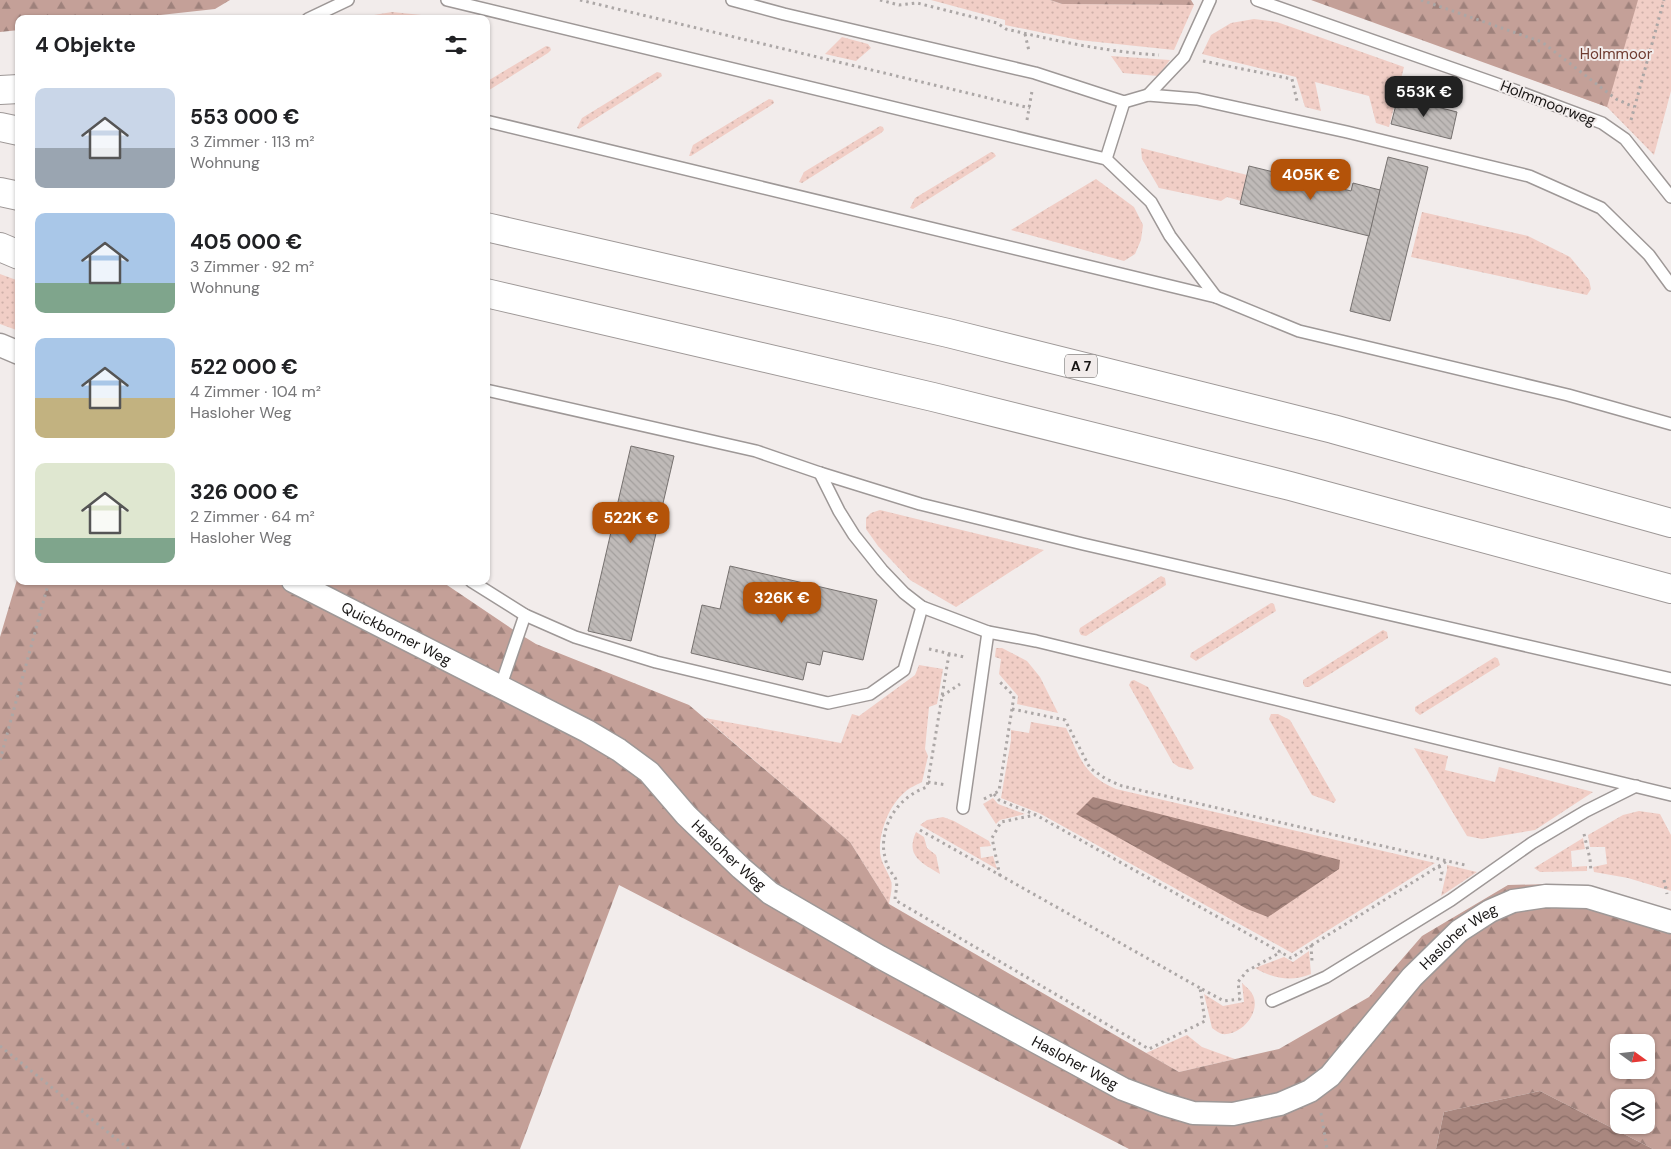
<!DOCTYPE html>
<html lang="de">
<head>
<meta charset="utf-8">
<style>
	body { margin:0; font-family:"DM Sans",sans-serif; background:#f6f6f6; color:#202124; height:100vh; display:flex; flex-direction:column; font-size:19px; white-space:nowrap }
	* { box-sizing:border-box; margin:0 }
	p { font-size:16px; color:#757577 }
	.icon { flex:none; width:28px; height:28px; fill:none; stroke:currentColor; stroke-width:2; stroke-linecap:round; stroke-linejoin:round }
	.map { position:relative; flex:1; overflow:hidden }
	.panel { position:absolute; left:15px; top:15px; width:475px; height:570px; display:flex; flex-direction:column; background:#fff; border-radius:10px; box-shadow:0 1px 4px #0004 }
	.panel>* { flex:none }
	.needle { width:32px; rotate:105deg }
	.controls { position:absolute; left:1610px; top:1034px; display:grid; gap:10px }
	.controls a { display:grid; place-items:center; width:45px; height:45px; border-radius:10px; background:#fff; box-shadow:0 1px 4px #0004; font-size:25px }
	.price { position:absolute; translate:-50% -42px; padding:0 11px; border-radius:10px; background:#b45309; color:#fff; font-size:16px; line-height:32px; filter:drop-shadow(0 1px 2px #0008) }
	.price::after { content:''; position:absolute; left:50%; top:30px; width:15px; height:11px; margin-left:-8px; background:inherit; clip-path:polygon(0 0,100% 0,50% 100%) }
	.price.on { background:#222; color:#fff }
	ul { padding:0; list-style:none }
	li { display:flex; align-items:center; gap:15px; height:125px; padding:0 20px }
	li span { display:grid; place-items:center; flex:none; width:140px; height:100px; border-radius:10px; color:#555 }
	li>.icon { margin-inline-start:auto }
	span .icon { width:60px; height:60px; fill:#fffc; stroke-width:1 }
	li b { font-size:21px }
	h2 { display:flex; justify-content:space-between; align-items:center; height:60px; padding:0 20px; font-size:21px }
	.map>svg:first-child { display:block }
	.grass { fill:url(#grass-dots) }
	.forest { fill:url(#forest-firs); fill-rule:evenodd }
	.water { fill:url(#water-waves) }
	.building { fill:url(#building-back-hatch); stroke:#76716f }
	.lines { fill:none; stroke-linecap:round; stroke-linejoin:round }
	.service-casing { stroke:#9e9897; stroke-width:14 }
	.minor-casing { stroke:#9e9897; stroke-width:25 }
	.motorway-casing { stroke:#9e9897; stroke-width:30 }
	.path { stroke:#aca7a6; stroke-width:3; stroke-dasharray:2.5 4; stroke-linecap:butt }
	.service { stroke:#fff; stroke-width:11 }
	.minor { stroke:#fff; stroke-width:22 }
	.motorway { stroke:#fff; stroke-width:28 }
	.labels { text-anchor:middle; stroke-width:4; stroke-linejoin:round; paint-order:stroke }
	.shield { fill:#f2eceb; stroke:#595654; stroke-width:1 }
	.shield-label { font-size:14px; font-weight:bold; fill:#171514 }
	.park-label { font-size:15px; fill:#6e3b30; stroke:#f2eceb }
	.street-label { font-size:15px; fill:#171514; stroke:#f2eceb }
</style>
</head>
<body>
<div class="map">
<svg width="1671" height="1149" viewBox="0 0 1671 1149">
	<defs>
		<pattern id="grass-dots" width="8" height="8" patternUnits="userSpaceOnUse" patternTransform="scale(1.25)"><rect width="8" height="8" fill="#f1cec6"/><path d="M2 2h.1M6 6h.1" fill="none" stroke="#ceb0a9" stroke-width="1.8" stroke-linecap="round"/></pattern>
		<pattern id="forest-firs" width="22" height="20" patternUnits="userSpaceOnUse" patternTransform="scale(1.25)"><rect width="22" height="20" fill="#c4a098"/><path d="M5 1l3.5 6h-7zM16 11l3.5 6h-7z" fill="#9e817b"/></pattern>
		<pattern id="water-waves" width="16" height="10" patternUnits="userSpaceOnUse" patternTransform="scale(1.25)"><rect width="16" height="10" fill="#a9877f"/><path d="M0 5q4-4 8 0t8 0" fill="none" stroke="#896d67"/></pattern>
		<pattern id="building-back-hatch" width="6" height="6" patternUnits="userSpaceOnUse" patternTransform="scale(1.25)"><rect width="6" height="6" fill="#bfbab8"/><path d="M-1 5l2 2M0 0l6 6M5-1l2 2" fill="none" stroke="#a39f9d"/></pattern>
	</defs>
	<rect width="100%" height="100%" fill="#f2eceb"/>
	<g class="grass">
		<path d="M931,0h119l12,4 132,1 -20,45 -95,-10 -74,-15v-5z"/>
		<path d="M1317,0h354v91l-17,64 -47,-48z"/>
		<path d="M392,12l49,5v2h-91z"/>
		<path d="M1254,19l23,3 127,45 -15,60 -13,-4 -7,-27 -54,-14 6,29 -16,-4 -9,-30 -94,-23 9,-19 20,-12z"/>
		<path d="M842,37l26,7 3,4 -15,13 -31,-7z"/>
		<path d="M546,46l4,1 1,3 -3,3 -62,39v-10z"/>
		<path d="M1111,56l59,4 -12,16 -35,-3z"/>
		<path d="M657,72l4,1 1,3 -4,3 -79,50 -2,-1 5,-10z"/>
		<path d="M769,99l4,1 1,3 -4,3 -79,50h-2l4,-11z"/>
		<path d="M880,126l3,1 1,3 -3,3 -79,50 -3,-1 5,-10z"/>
		<path d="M1141,148l106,27 -6,26 -14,-4 -6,4 -62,-13 -17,-29z"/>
		<path d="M991,152l3,1 2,3 -4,3 -79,50 -3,-1 5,-10z"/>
		<path d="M1096,179l38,28 9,18 -2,15 -6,14 -11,7 -113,-31z"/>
		<path d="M1422,212l106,24 42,21 19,23 2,9 -4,6 -176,-38z"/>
		<path d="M0,274l19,7v50l-19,-7z"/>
		<path d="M880,510l164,40 -88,57 -46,-27 -32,-34 -12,-17v-11l5,-5z"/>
		<path d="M1161,576l4,2 1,7 -80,51 -5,-1 -2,-4 1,-3z"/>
		<path d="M1271,603l3,1 2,7 -80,50 -6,-4 1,-4z"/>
		<path d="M1383,630l4,2 1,6 -79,49h-4l-2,-3v-4z"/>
		<path d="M996,648h6l25,13 13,16 18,36 -41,-9 1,-8 -19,-22 2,-15 -6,-2z"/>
		<path d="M1495,657l3,2 2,6 -80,50 -5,-4v-4z"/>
		<path d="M919,665l24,4 -6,35 -8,3 -4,42 3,7 -6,26c-6,3 -13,6 -17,10 -16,13 -26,40 -25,60 1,12 8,19 11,29 2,6 -1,16 -2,23l-39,-62 -145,-124 136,25 11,-29 7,2 56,-41z"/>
		<path d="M1134,680l14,7 46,81 -3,2 -12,-3 -6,-4 -44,-78 2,-4z"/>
		<path d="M1271,714h7l12,6 46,80 -2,3 -22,-8 -43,-76z"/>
		<path d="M1031,722l35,6c15,30 16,46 50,61l319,74 -143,90 -253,-140 -38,-15 10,-58v-10l18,3z"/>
		<path d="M1414,748l34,8 -3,14 50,12 4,-15 94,25 -58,38 -53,9 -15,-3z"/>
		<path d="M993,798l5,6 27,10 -25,6 -4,4 -13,-20z"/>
		<path d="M1639,811l21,3 11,21v56l-43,-13 -34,-6 -1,-5 14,-3 -2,-17h-15l-2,-12 35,-20z"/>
		<path d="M943,817l11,4 35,20 2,5 -11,1 1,11 12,-2 4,13 -77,-44 7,-5z"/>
		<path d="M916,832l8,5 3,11 9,7 4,19c-18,-11 -35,-18 -24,-42z"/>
		<path d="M1583,838l2,11 -14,2 1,16 15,-1v5l-47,1 -6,-4z"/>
		<path d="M1447,865l30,7 -36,24 6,-26z"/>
		<path d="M1309,951l2,23c-20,8 -37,5 -56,-6l29,-11 9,5z"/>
		<path d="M1242,983c5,5 10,8 12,15 5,17 -14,38 -32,36 -3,-1 -7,-4 -10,-6l-8,-34 19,12 21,-4z"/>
		<path d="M1187,1035l15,12 33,12 -56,13 -33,-19z"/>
	</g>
	<g class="forest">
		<path d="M0,0h230l-15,9 -91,10h-105v11l-19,2z"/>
		<path d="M1050,0h141l3,5 -132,-1z"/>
		<path d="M1311,0h327l-31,107z"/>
		<path d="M19,573v8h422l77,52 18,11 153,61 161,137 39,62 290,168 100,-23 90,-52 53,-61 86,-51 44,-1 34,18 85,29v218h-18l-113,-58 -96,21 -8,37h-307l-510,-264 -99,264h-520v-512zM1619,1042h27v28h-27zM1619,1098h27v27h-27z"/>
	</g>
	<g class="water">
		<path d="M1093,797l247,63 -1,9 -71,48 -21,-8 -171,-95z"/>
		<path d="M1540,1091l113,58h-217l8,-37z"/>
	</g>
	<g class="building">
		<path d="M1398,97l59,15 -6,27 -60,-15z"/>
		<path d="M1388,157l40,10 -38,154 -40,-10z"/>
		<path d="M1249,166l102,25 2,-8 27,7 -11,46 -129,-32z"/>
		<path d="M631,446l43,10 -43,185 -43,-10z"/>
		<path d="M730,566l147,34 -14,60 -40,-9 -3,14 -13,-3 -4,18 -112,-27 11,-48 18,4z"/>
	</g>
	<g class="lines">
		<g class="service-casing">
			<g id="service">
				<path d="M447,0l659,159 45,43 19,34 46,61"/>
				<path d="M732,0l52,14 251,59 89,29 24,-7 49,4 150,33 182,44 72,32 48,47 22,30"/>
				<path d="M1257,0l257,90 88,33 23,16 46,58"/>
				<path d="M308,19l40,-19"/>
				<path d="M1148,95l36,-38 26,-57"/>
				<path d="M486,121l730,176 83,34 269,64 103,29"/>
				<path d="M1106,159l18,-57"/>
				<path d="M486,390l270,61 64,22 100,31 163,40 588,135"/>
				<path d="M820,473l19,38 15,24 28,35 22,23 18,14 66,25 48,9 635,154"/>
				<path d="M471,581l54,34 50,22 81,25 172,41 42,-9 34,-24 18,-63"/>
				<path d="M500,688l25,-73"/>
				<path d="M963,808l25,-176"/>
				<path d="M1272,1001l54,-24 125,-77 81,-57 54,-32 50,-25"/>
			</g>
		</g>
		<g class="minor-casing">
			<g id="minor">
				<path d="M0,345l19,8"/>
				<path id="s1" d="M293,581l294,150 32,19 30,22 37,43 55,53 29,25 110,64 243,132 40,15 30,9 40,1 47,-10 30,-13 20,-15 82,-99 47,-46 31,-20 23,-10 33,-5 42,1 83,25"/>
			</g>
		</g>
		<g class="motorway-casing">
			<g id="motorway">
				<path d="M0,90l19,-1"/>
				<path d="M0,127l19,4"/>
				<path d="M0,192l19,4"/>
				<path d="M486,227l462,106 385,96 338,94"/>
				<path d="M0,247l19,8"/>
				<path d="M486,293l447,104 357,89 381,103"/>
			</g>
		</g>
		<g class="path">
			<path d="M580,0l450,108"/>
			<path d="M880,0l19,5 18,-2 80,20 9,6c51,12 101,23 153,26"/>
			<path d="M1421,0l121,42 74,57 18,8"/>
			<path d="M1025,34l4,17"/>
			<path d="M1203,61l89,18 5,22"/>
			<path d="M1027,120l5,-29"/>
			<path d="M1631,120l33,-120"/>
			<path d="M929,649l35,8"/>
			<path d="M949,654l-22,133c-27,9 -47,36 -43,66 1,4 2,10 4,14 2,5 7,9 8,13 2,6 -1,14 -1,20l254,149 56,-28 -5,-33 24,13 16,-2 -2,-17 9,-11 34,-19"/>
			<path d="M942,696l18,-12"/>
			<path d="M1012,709l53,11 25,48 16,11 16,7 343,79"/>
			<path d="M0,760l49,-179"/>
			<path d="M928,782l19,3"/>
			<path d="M994,794l5,6 37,15 255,143 156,-97"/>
			<path d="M984,799l15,-8 15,-95 -14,-14"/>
			<path d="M920,830l280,158"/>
			<path d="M1584,834l6,25 1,13"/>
			<path d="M1439,866l3,6 -2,12"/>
			<path d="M1000,876l-8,-38 9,-16 34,-7"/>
			<path d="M1664,880l3,14"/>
			<path d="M1311,945l1,16"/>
			<path d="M0,1046l129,103"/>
			<path d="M1321,1113l6,36"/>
		</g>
		<use href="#service" class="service"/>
		<use href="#minor" class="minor"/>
		<use href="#motorway" class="motorway"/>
	</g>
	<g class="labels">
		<rect class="shield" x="1065" y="354.5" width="32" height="23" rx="4"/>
		<g class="shield-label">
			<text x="1081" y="371">A 7</text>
		</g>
		<g class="park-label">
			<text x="1616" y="59">Holmmoor</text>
		</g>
		<g class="street-label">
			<text transform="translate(1548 103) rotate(21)" y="5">Holmmoorweg</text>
			<text dy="5" stroke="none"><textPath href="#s1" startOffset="116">Quickborner Weg</textPath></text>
			<text dy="5" stroke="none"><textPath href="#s1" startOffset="520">Hasloher Weg</textPath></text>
			<text dy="5" stroke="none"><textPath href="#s1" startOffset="1390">Hasloher Weg</textPath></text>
			<text dy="5" stroke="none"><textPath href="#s1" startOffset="925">Hasloher Weg</textPath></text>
		</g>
	</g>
</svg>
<div class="controls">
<a><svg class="needle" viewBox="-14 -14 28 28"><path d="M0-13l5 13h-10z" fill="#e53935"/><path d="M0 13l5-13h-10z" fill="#757577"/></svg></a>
<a><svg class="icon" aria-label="layers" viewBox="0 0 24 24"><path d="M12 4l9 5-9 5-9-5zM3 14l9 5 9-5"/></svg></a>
</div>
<b class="price on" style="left:1424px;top:118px">553K €</b>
<b class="price" style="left:1311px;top:201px">405K €</b>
<b class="price" style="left:631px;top:544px">522K €</b>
<b class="price" style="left:782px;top:624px">326K €</b>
<section class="panel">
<h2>4 Objekte<svg class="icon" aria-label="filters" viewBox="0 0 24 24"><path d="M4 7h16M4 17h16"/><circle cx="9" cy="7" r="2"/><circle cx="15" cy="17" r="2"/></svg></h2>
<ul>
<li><span style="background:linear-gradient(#c9d6e8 60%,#9aa5b1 0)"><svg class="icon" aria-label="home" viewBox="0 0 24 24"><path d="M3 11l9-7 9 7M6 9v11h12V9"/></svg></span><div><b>553 000 €</b><p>3 Zimmer · 113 m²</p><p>Wohnung</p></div></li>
<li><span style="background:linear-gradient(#a9c7e8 70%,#7fa58c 0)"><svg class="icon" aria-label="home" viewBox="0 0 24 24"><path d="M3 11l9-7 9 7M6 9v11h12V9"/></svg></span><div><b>405 000 €</b><p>3 Zimmer · 92 m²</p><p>Wohnung</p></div></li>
<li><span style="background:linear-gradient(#a9c7e8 60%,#c2b280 0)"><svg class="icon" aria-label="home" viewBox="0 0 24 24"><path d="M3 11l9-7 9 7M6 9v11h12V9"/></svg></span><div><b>522 000 €</b><p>4 Zimmer · 104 m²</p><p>Hasloher Weg</p></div></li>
<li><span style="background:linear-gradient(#dfe7d0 75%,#7fa58c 0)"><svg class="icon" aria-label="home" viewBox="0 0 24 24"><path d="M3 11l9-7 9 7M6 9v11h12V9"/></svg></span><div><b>326 000 €</b><p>2 Zimmer · 64 m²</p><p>Hasloher Weg</p></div></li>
</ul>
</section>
</div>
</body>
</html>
